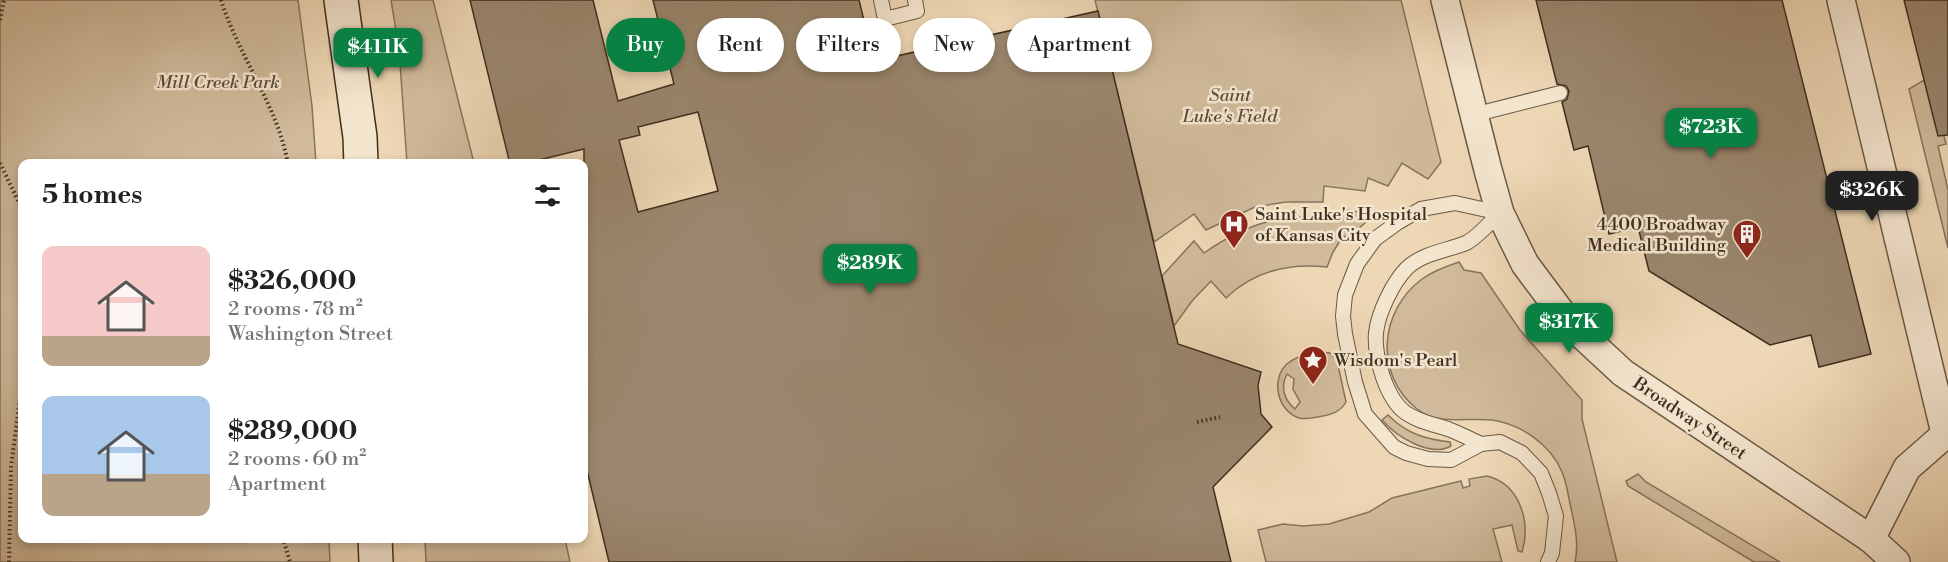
<!DOCTYPE html>
<html lang="en">
<head>
<meta charset="utf-8">
<style>
	body { margin:0; font-family:"Libre Bodoni",serif; background:#f2f2f2; color:#202124; height:100vh; display:flex; flex-direction:column; font-size:22px; white-space:nowrap }
	* { box-sizing:border-box; margin:0 }
	p { font-size:20px; color:#757577 }
	.icon { flex:none; width:33px; height:33px; fill:none; stroke:currentColor; stroke-width:2; stroke-linecap:round; stroke-linejoin:round }
	.map { position:relative; flex:1; overflow:hidden }
	.side { position:absolute; left:18px; top:159px; width:570px; height:384px; display:flex; flex-direction:column; background:#fff; border-radius:12px; box-shadow:0 3px 9px #0003 }
	.side>* { flex:none }
	.banner { position:absolute; left:606px; top:18px; width:570px; height:54px; display:flex; gap:12px }
	.price { position:absolute; translate:-50% -51px; padding:0 14px; border-radius:12px; background:#0b8043; color:#fff; font-size:20px; line-height:39px; filter:drop-shadow(0 2px 3px #0008) }
	.price::after { content:''; position:absolute; left:50%; top:36px; width:18px; height:14px; margin-left:-9px; background:inherit; clip-path:polygon(0 0,100% 0,50% 100%) }
	.price.active { background:#222; color:#fff }
	ul { padding:0; list-style:none }
	li { display:flex; align-items:center; gap:18px; height:150px; padding:0 24px }
	li span { display:grid; place-items:center; flex:none; width:168px; height:120px; border-radius:12px; color:#555 }
	li>.icon { margin-inline-start:auto }
	span .icon { width:72px; height:72px; fill:#fffc; stroke-width:1 }
	li b { font-size:26px }
	h2 { display:flex; justify-content:space-between; align-items:center; height:72px; padding:0 24px; font-size:26px }
	.pill { padding:0 21px; border-radius:27px; background:#fff; box-shadow:0 3px 9px #0003; font-size:21px; line-height:54px }
	.pill.active { background:#0b8043; color:#fff }
	.map>svg:first-child { display:block }
	.green { fill:#d0ba9b; stroke:#87745c; stroke-width:1.5; fill-rule:evenodd }
	.building { fill:#9a866d; stroke:#3e2f1e; stroke-width:1.5; fill-rule:evenodd }
	.lines { fill:none; stroke-linecap:round; stroke-linejoin:round }
	.service-casing { stroke:#6a5944; stroke-width:16 }
	.minor-casing { stroke:#6a5944; stroke-width:30 }
	.secondary-casing { stroke:#3e2f1e; stroke-width:36 }
	.path { stroke:#3e2f1e; stroke-width:4; stroke-dasharray:1.5 3; stroke-linecap:butt }
	.service { stroke:#f4e5cf; stroke-width:14 }
	.minor { stroke:#f4e5cf; stroke-width:27 }
	.secondary { stroke:#f4e5cf; stroke-width:33 }
	.labels { text-anchor:middle; stroke-width:5; stroke-linejoin:round; paint-order:stroke }
	.park-label { font-size:18px; font-style:italic; fill:#5b4b37; stroke:#f4e5cf }
	.poi-label { font-size:18px; fill:#3e2f1e; stroke:#f4e5cf; text-anchor:start }
	.street-label { font-size:18px; fill:#3e2f1e; stroke:#f4e5cf }
</style>
</head>
<body>
<div class="map">
<svg width="1948" height="562" viewBox="0 0 1948 562">
	<rect width="100%" height="100%" fill="#eed7b5"/>
	<filter id="stains"><feTurbulence type="fractalNoise" baseFrequency=".00333" numOctaves="4"/><feColorMatrix values="0 0 0 0 .2 0 0 0 0 .09 0 0 0 0 .02 0 0 0 .5 -.17"/></filter>
	<radialGradient id="worn" r=".72"><stop offset=".6" stop-color="#630" stop-opacity="0"/><stop offset="1" stop-color="#630" stop-opacity=".3"/></radialGradient>
	<g class="green">
		<path d="M0,0h298l14,106 4,57 -294,1v374l307,1 1,23h-330z"/>
		<path d="M391,0h42l41,163h-67l-8,-114z"/>
		<path d="M1095,0h306l40,162 -13,17 -26,-16 -14,23 -20,-8 -3,13 -41,-5 -1,16h-37l-31,5 -49,23 -12,-16 -40,28z"/>
		<path d="M1924,80l15,37 7,27 -8,2 10,44v58l-39,-159z"/>
		<path d="M1342,209l29,5 -1,4 -21,20 -6,-2 -10,16 -6,15c-37,-4 -73,4 -101,31l-15,-17 -19,20 -18,25 -12,-50 32,-35 10,12c46,-32 81,-41 136,-33z"/>
		<path d="M1459,262l5,8 17,3 39,57 62,70v19l35,143h-42c4,-19 0,-35 -4,-54 -3,-12 -4,-25 -9,-36 -11,-27 -41,-48 -70,-52 -26,-3 -53,6 -75,-11 -43,-34 -38,-98 5,-130 11,-8 25,-13 37,-17z"/>
		<path d="M1319,352l11,1 7,7 9,42c-5,9 -13,12 -23,14 -8,1 -16,4 -24,2 -22,-7 -29,-40 -11,-55 9,-7 20,-9 31,-11zM1287,374l7,5 -1,10 7,13 -5,7c-11,-9 -15,-22 -8,-35z"/>
		<path d="M1388,415c19,19 37,24 62,27l1,4c-21,12 -55,-10 -69,-26z"/>
		<path d="M1638,474l8,8 134,80h-26l-126,-76 -2,-5z"/>
		<path d="M1487,476c33,8 44,46 35,76l-4,-1 -6,-26 -19,4 9,33h-236l-8,-32 25,-6 20,2 26,-2 40,-12 23,-14 69,-17 2,7 7,-2 -1,-7z"/>
		<path d="M425,539h140l5,23h-144z"/>
	</g>
	<g class="building">
		<path d="M470,0h123l25,101 56,-17 -21,-84h206l15,61 224,-50 80,333 83,28 -3,13 3,29 11,13 -59,60 18,75h-622l-25,-104v-309l-61,15h-13zM698,112l20,79 -80,21 -19,-72 21,-5 -2,-8z"/>
		<path d="M1536,0h246l89,354 -52,13 -8,-32 -41,10 -121,-74 -11,-44 -29,7 -21,-88 -14,4 -12,-48 5,-3 2,-8 -3,-5 -9,-2z"/>
		<path d="M1904,0h44v135l-10,1z"/>
	</g>
	<g class="lines">
		<g class="service-casing">
			<g id="service">
				<path d="M881,0l4,19 32,-8 -2,-11"/>
				<path d="M1473,115l87,-22"/>
				<path d="M1500,213l-45,-10 -34,6 -24,14 -22,16 -18,25 -12,31 -2,21 2,18 10,48 10,32 29,33 12,6 22,6 23,1 30,-16 19,-2 22,11 19,20 8,20 7,23 -4,37 -4,9"/>
				<path d="M1481,444c-11,-5 -22,-11 -33,-15 -16,-5 -29,-7 -42,-16 -20,-14 -32,-57 -30,-80 2,-20 17,-51 31,-65 16,-15 39,-17 59,-25 12,-6 24,-21 34,-30"/>
			</g>
		</g>
		<g class="minor-casing">
			<g id="minor">
				<path d="M1445,0l43,170 12,43 25,51 44,59 54,50 248,166 25,23"/>
				<path d="M1841,0l104,433"/>
				<path d="M1871,539l36,-71 41,-36"/>
			</g>
		</g>
		<g class="secondary-casing">
			<g id="secondary">
				<path d="M341,0l19,137 1,27"/>
				<path d="M375,538l1,24"/>
			</g>
		</g>
		<g class="path">
			<path d="M221,0c18,57 56,104 67,164"/>
			<path d="M0,20l4,-20"/>
			<path d="M0,163l22,46"/>
			<path d="M1197,422l23,-5"/>
			<path d="M283,538l7,24"/>
			<path d="M9,562l2,-96 11,-82"/>
		</g>
		<use href="#service" class="service"/>
		<use href="#minor" class="minor"/>
		<use href="#secondary" class="secondary"/>
	</g>
	<defs>
		<g id="hospital-pin" transform="scale(1.5)"><path d="M0 17L-7.5 6A9.5 9.5 0 1 1 7.5 6Z" fill="#8f2418" stroke="#f4e5cf"/><path d="M-5-5h3v3.5h4V-5h3V5h-3V1.5h-4V5h-3Z" fill="#fff"/></g>
		<g id="building-pin" transform="scale(1.5)"><path d="M0 17L-7.5 6A9.5 9.5 0 1 1 7.5 6Z" fill="#8f2418" stroke="#f4e5cf"/><path d="M-4-6H4V6H1V3H-1V6H-4ZM-2.5-4.3h1.7v1.8h-1.7ZM.8-4.3h1.7v1.8H.8ZM-2.5-1h1.7V.8h-1.7ZM.8-1h1.7V.8H.8Z" fill="#fff"/></g>
		<g id="sight-pin" transform="scale(1.5)"><path d="M0 17L-7.5 6A9.5 9.5 0 1 1 7.5 6Z" fill="#8f2418" stroke="#f4e5cf"/><path d="M0-6L1.8-2.2L6-1.7L2.9 1.2L3.7 5.4L0 3.3L-3.7 5.4L-2.9 1.2L-6-1.7L-1.8-2.2Z" fill="#fff"/></g>
	</defs>
	<g fill-rule="evenodd">
		<use href="#hospital-pin" x="1234" y="224"/>
		<use href="#building-pin" x="1747" y="234"/>
		<use href="#sight-pin" x="1313" y="360"/>
	</g>
	<g class="labels">
		<g class="park-label">
			<text x="218" y="88">Mill Creek Park</text>
			<text x="1230" y="101">Saint<tspan x="1230" dy="21">Luke's Field</tspan></text>
		</g>
		<g class="poi-label">
			<text x="1255" y="220">Saint Luke's Hospital<tspan x="1255" dy="21">of Kansas City</tspan></text>
			<text x="1726" y="230" text-anchor="end">4400 Broadway<tspan x="1726" dy="21">Medical Building</tspan></text>
			<text x="1334" y="366">Wisdom's Pearl</text>
		</g>
		<g class="street-label">
			<text transform="translate(1690 418) rotate(34)" y="6">Broadway Street</text>
		</g>
	</g>
	<rect width="100%" height="100%" filter="url(#stains)"/>
	<rect width="100%" height="100%" fill="url(#worn)"/>
</svg>
<b class="price" style="left:378px;top:79px">$411K</b>
<b class="price" style="left:1711px;top:159px">$723K</b>
<b class="price active" style="left:1872px;top:222px">$326K</b>
<b class="price" style="left:870px;top:295px">$289K</b>
<b class="price" style="left:1569px;top:354px">$317K</b>
<div class="banner">
<a class="pill active">Buy</a>
<a class="pill">Rent</a>
<a class="pill">Filters</a>
<a class="pill">New</a>
<a class="pill">Apartment</a>
</div>
<section class="side">
<h2>5 homes<svg class="icon" aria-label="filters" viewBox="0 0 24 24"><path d="M4 7h16M4 17h16"/><circle cx="9" cy="7" r="2"/><circle cx="15" cy="17" r="2"/></svg></h2>
<ul>
<li><span style="background:linear-gradient(#f6c9c9 75%,#b9a48a 0)"><svg class="icon" aria-label="home" viewBox="0 0 24 24"><path d="M3 11l9-7 9 7M6 9v11h12V9"/></svg></span><div><b>$326,000</b><p>2 rooms · 78 m²</p><p>Washington Street</p></div></li>
<li><span style="background:linear-gradient(#a9c7e8 65%,#b9a48a 0)"><svg class="icon" aria-label="home" viewBox="0 0 24 24"><path d="M3 11l9-7 9 7M6 9v11h12V9"/></svg></span><div><b>$289,000</b><p>2 rooms · 60 m²</p><p>Apartment</p></div></li>
</ul>
</section>
</div>
</body>
</html>
